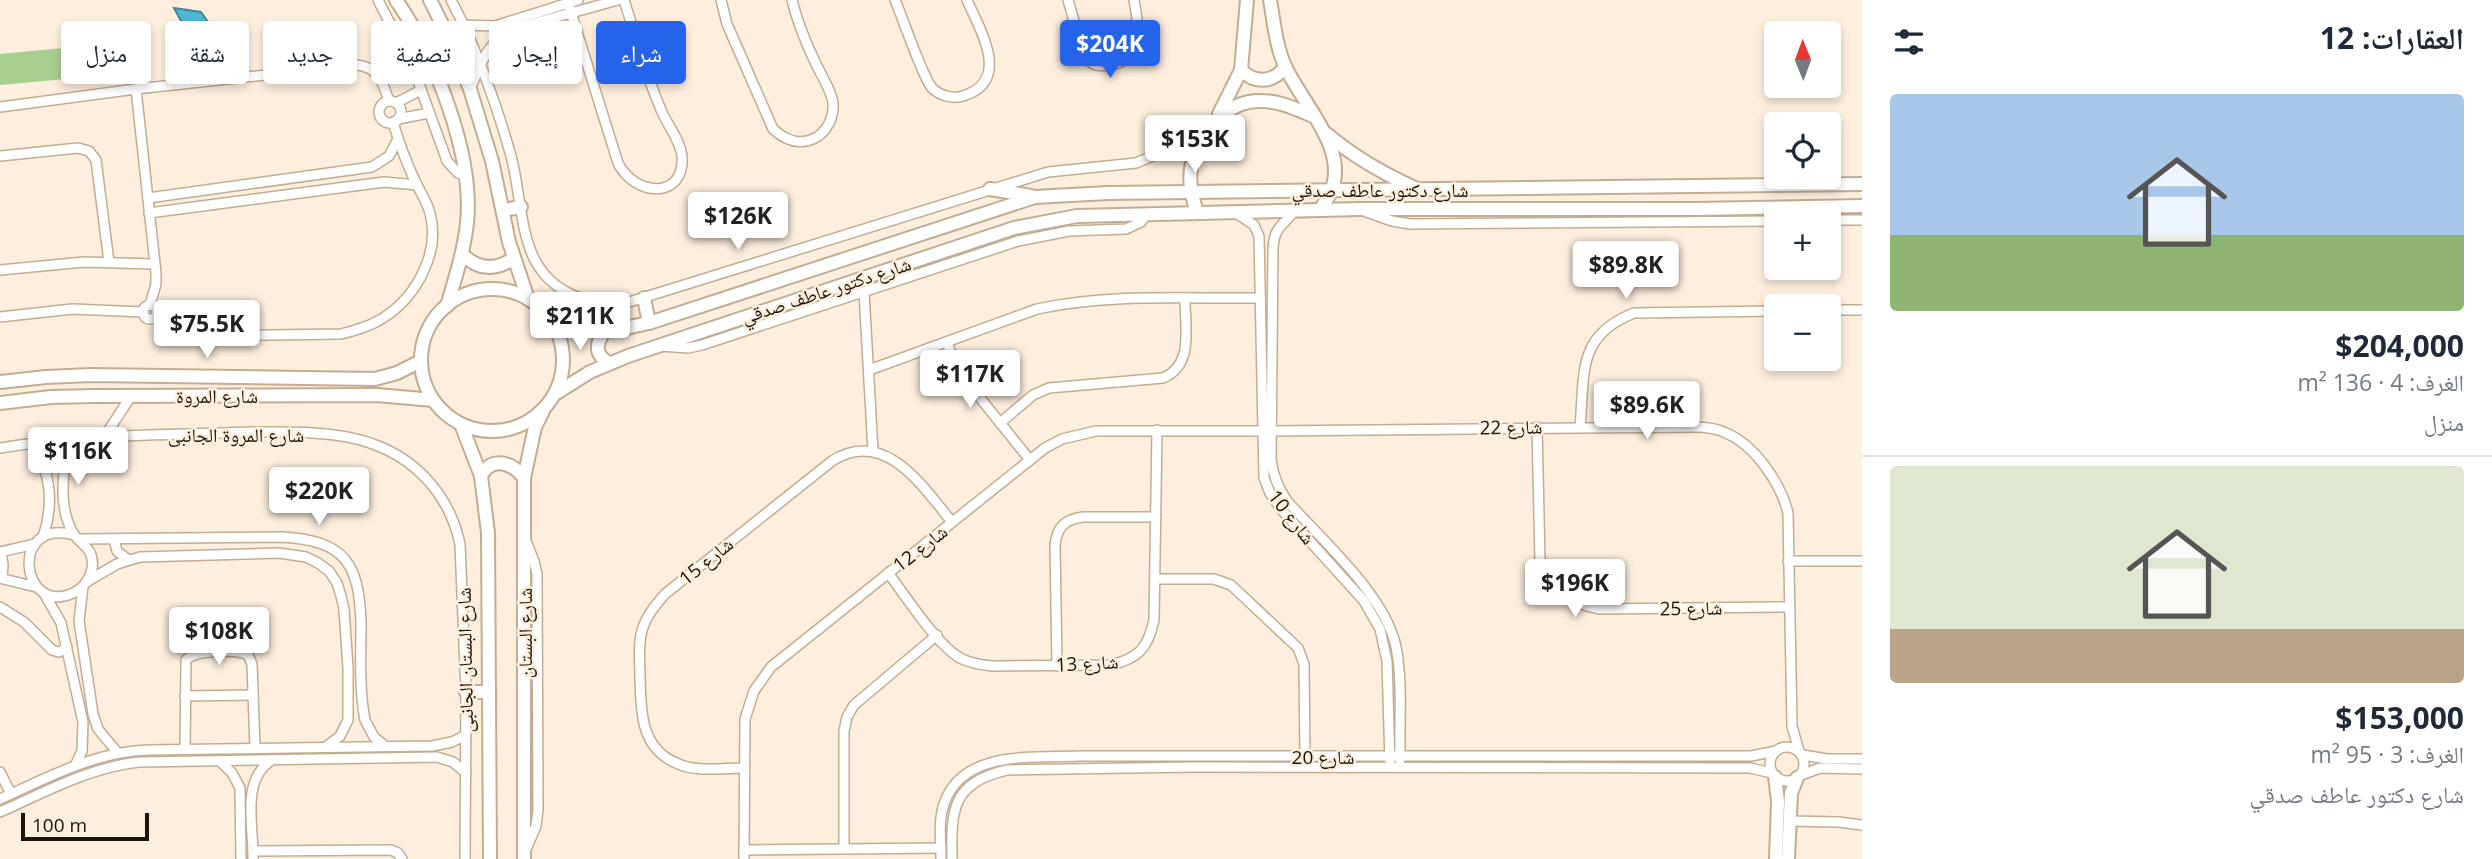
<!DOCTYPE html>
<html lang="ar">
<head>
<meta charset="utf-8">
<style>
	body { margin:0; font-family:"Open Sans","Noto Naskh Arabic",sans-serif; background:#f2f2f3; color:#1f2937; direction:rtl; height:100vh; display:flex; flex-direction:column; font-size:26px; white-space:nowrap }
	* { box-sizing:border-box; margin:0 }
	p { font-size:23px; color:#747a83 }
	.icon { flex:none; width:38px; height:38px; fill:none; stroke:currentColor; stroke-width:2; stroke-linecap:round; stroke-linejoin:round }
	.map { position:relative; flex:1; overflow:hidden; direction:ltr }
	.side { display:flex; flex-direction:column; background:#fff; width:630px }
	.side>* { flex:none }
	.hud { position:absolute; left:21px; top:21px; width:665px; height:63px; direction:rtl; display:flex; gap:14px }
	.needle { width:46px; rotate:359deg }
	.fabs { position:absolute; left:1764px; top:21px; display:grid; gap:14px }
	.fabs a { display:grid; place-items:center; width:77px; height:77px; border-radius:7px; background:#fff; box-shadow:0 4px 10px #0003; font-size:35px }
	.scale { position:absolute; left:21px; bottom:18px; width:128px; box-sizing:border-box; padding-left:7px; border:4px solid #1c140a; border-top:0; font-size:19px; line-height:24px; white-space:nowrap; color:#1c140a; -webkit-text-stroke:5px #fdeede; paint-order:stroke }
	.price { position:absolute; translate:-50% -60px; padding:0 16px; border-radius:7px; background:#fff; color:#222; font-size:23px; line-height:46px; filter:drop-shadow(0 2px 4px #0008) }
	.price::after { content:''; position:absolute; left:50%; top:42px; width:21px; height:16px; margin-left:-10px; background:inherit; clip-path:polygon(0 0,100% 0,50% 100%) }
	.price.on { background:#2563eb; color:#fff }
	ul { padding:0; list-style:none }
	li { display:grid; align-content:center; gap:14px; height:371px; padding:0 28px }
	li+li { border-top:2px solid #e0e1e3 }
	li span { display:grid; place-items:center; height:217px; border-radius:7px; color:#555 }
	li>.icon { margin-inline-start:auto }
	span .icon { width:126px; height:126px; fill:#fffc; stroke-width:1 }
	li b { font-size:30px }
	h2 { display:flex; justify-content:space-between; align-items:center; height:84px; padding:0 28px; font-size:30px }
	.pill { padding:0 24px; border-radius:7px; background:#fff; box-shadow:0 4px 10px #0003; font-size:24px; line-height:63px }
	.pill.on { background:#2563eb; color:#fff }
	main { display:flex; flex:1; min-height:0 }
	.map>svg:first-child { display:block }
	.green { fill:#a7cf8f }
	.water { fill:#4fb9d4; stroke:#408897; stroke-width:2 }
	.lines { fill:none; stroke-linecap:round; stroke-linejoin:round }
	.street-casing { stroke:#c3ac91; stroke-width:12 }
	.secondary-casing { stroke:#c3ac91; stroke-width:16 }
	.street { stroke:#fff; stroke-width:9 }
	.secondary { stroke:#fff; stroke-width:12 }
	.labels { text-anchor:middle; stroke-width:5; stroke-linejoin:round; paint-order:stroke }
	.street-label { font-size:19px; fill:#1c140a; stroke:#fdeede }
</style>
</head>
<body>
<main>
<section class="side">
<h2>العقارات: 12<svg class="icon" aria-label="filters" viewBox="0 0 24 24"><path d="M4 7h16M4 17h16"/><circle cx="9" cy="7" r="2"/><circle cx="15" cy="17" r="2"/></svg></h2>
<ul>
<li><span style="background:linear-gradient(#a9c7e8 65%,#8fb573 0)"><svg class="icon" aria-label="home" viewBox="0 0 24 24"><path d="M3 11l9-7 9 7M6 9v11h12V9"/></svg></span><div><b>$204,000</b><p>الغرف: 4 · 136 m²</p><p>منزل</p></div></li>
<li><span style="background:linear-gradient(#dfe7d0 75%,#b9a48a 0)"><svg class="icon" aria-label="home" viewBox="0 0 24 24"><path d="M3 11l9-7 9 7M6 9v11h12V9"/></svg></span><div><b>$153,000</b><p>الغرف: 3 · 95 m²</p><p>شارع دكتور عاطف صدقي</p></div></li>
</ul>
</section>
<div class="map">
<svg width="1862" height="859" viewBox="0 0 1862 859">
	<rect width="100%" height="100%" fill="#fdeede"/>
	<path class="green" d="M63,48l3,31 -66,6v-31z"/>
	<path class="water" d="M174,8l27,4 11,16h-27z"/>
	<g class="lines">
		<g class="street-casing">
			<g id="street">
				<path d="M378,0l36,70 33,91 11,12 8,3"/>
				<path d="M451,0c26,49 45,103 60,156 8,29 8,61 18,90 14,43 54,61 97,57l422,-131 88,-9 70,-30"/>
				<path d="M721,0l6,24 46,105c11,10 24,17 40,10 14,-6 21,-22 20,-36 -2,-14 -12,-28 -18,-41 -9,-19 -18,-41 -23,-62"/>
				<path d="M895,0c7,16 29,81 38,89 8,7 20,10 30,7 49,-15 17,-66 4,-96"/>
				<path d="M1068,0l16,56c8,9 13,11 24,9 38,-4 31,-36 26,-65"/>
				<path d="M568,3l50,160c17,34 67,37 64,-7 -2,-16 -14,-30 -20,-44 -16,-36 -26,-75 -38,-112"/>
				<path d="M464,25l31,1 83,-26"/>
				<path d="M136,89l20,184v11l-6,21"/>
				<path d="M470,89c11,-25 17,-47 43,-60l105,-29"/>
				<circle cx="390" cy="112" r="11"/>
				<path d="M396,103l25,-13"/>
				<path d="M0,107l136,-18 222,-24c21,3 25,18 31,36"/>
				<path d="M398,119l31,-6"/>
				<path d="M0,156l78,-8 11,3 7,9 13,102"/>
				<path d="M148,198l224,-31 17,-11 9,-17"/>
				<path d="M1294,211c-11,15 -19,15 -21,36l-2,212c2,17 7,29 16,42 35,39 99,95 109,146 7,36 3,77 4,113"/>
				<path d="M1364,211l28,10 18,3 366,-3"/>
				<path d="M149,213l235,-31 33,3"/>
				<path d="M1236,213l18,12 5,11 5,242 6,15 10,15 84,93 16,28 7,32 3,102"/>
				<path d="M1829,220h33"/>
				<path d="M0,270l84,-8 69,2"/>
				<path d="M864,292l9,159"/>
				<circle cx="150" cy="312" r="7"/>
				<path d="M1829,310h33"/>
				<path d="M156,316l17,12 30,8 138,-2c12,-3 24,-6 35,-12 38,-20 65,-67 54,-109 -3,-11 -9,-20 -14,-30 -9,-19 -17,-40 -23,-61"/>
				<path d="M0,317l72,-8 72,3"/>
				<path d="M947,342l9,26 74,92"/>
				<path d="M662,346l26,2 14,-3 316,-104 51,-10 57,-2 15,-7 5,-7"/>
				<path d="M869,370l168,-61c73,-16 150,-10 223,-11"/>
				<path d="M1000,423l33,-28 16,-7 114,-10c31,-13 22,-50 22,-79"/>
				<path d="M1537,427l3,134c13,31 26,41 59,48l190,-2"/>
				<path d="M1580,427c5,-54 -4,-91 54,-114l142,-2"/>
				<path d="M105,436l26,-40"/>
				<path d="M71,438c-8,29 -14,67 2,95 8,13 22,14 19,36 -2,10 -9,20 -19,24 -52,24 -65,-76 1,-58"/>
				<path d="M33,443c18,31 21,60 10,94"/>
				<path d="M0,448c73,-12 145,-13 218,-15 45,-1 113,-5 155,11 45,16 77,53 87,100l6,148 -1,167"/>
				<path d="M80,539l203,-2c63,4 76,27 78,86 0,32 -2,66 4,97l9,17 11,9"/>
				<path d="M114,539l3,12 10,8"/>
				<path d="M0,552l35,-8"/>
				<path d="M1,552l2,13 -1,13"/>
				<path d="M1788,561h74"/>
				<path d="M888,573c18,23 48,71 72,85 10,5 21,7 32,8l119,-1c28,-7 37,-17 43,-45l3,-190"/>
				<path d="M0,578l36,9"/>
				<path d="M1155,579h59l17,6 67,63 6,16 1,93"/>
				<path d="M88,581l29,-17 23,-7 139,-4 27,4 12,6 11,8 8,12 4,13 3,13 4,59v52l-8,16 -13,10"/>
				<path d="M83,586l-4,35 14,93 5,15 19,23"/>
				<path d="M44,593l17,30 22,99 -1,29 -6,13"/>
				<path d="M0,607l24,15 28,28 7,2 8,-5"/>
				<path d="M1057,666l-2,-121c2,-18 10,-26 28,-28h73"/>
				<path d="M185,696l68,-1"/>
				<circle cx="1787" cy="764" r="17"/>
				<path d="M185,749l1,-89c9,-10 51,-11 62,-5l4,9 3,84"/>
				<path d="M1803,755l24,4h35"/>
				<path d="M220,761l12,12 8,15 1,71"/>
				<path d="M743,768c-22,0 -49,5 -69,-6 -34,-16 -33,-52 -34,-84 0,-14 -2,-29 1,-43 3,-17 14,-29 24,-41l167,-133c53,-34 91,26 120,61"/>
				<path d="M0,772l11,22"/>
				<path d="M1801,775l19,-7 42,1"/>
				<path d="M0,799c49,-22 94,-47 148,-49l284,-4 20,-4 14,-7"/>
				<path d="M0,812c45,-20 90,-45 139,-50l298,-5 16,5 13,11"/>
				<path d="M1789,821l49,1 24,3"/>
				<path d="M844,849v-118l3,-14 7,-12 83,-70"/>
				<path d="M744,850l197,-2"/>
				<path d="M253,851l138,-1 7,3 4,6"/>
				<path d="M525,852l11,-26 2,-16 -1,-236 -3,-13 -8,-20"/>
				<path d="M253,859c1,-32 -13,-79 19,-99"/>
				<path d="M744,859l1,-140 9,-28 17,-24 274,-219 17,-9 34,-8h175l423,-4c11,0 22,1 32,6 29,12 55,51 62,80l4,213 7,25"/>
				<path d="M941,859c0,-17 -3,-38 3,-55 18,-54 88,-46 134,-48h673l25,-5"/>
				<path d="M952,859c-1,-50 0,-76 55,-89l188,-3 555,1 22,5"/>
			</g>
		</g>
		<g class="secondary-casing">
			<g id="secondary">
				<path d="M396,0c39,56 78,155 71,223 -3,28 -12,56 -20,83"/>
				<path d="M430,0l21,42 19,47 22,72 17,81 19,57"/>
				<path d="M1270,0c4,22 6,48 16,68 17,36 63,82 45,123 -3,7 -7,13 -11,19"/>
				<path d="M414,70l9,-21"/>
				<path d="M1241,70c14,14 32,13 44,-3"/>
				<path d="M1219,114l22,-44 6,-70"/>
				<path d="M1327,134c27,23 55,39 88,54"/>
				<path d="M990,189l41,7"/>
				<path d="M503,210l18,-3"/>
				<path d="M1197,213c-5,-17 -10,-35 -4,-53 9,-30 35,-60 68,-59 19,0 35,8 52,15"/>
				<path d="M462,254c16,16 34,17 52,4"/>
				<circle cx="492" cy="360" r="71"/>
				<path d="M644,298l5,25"/>
				<path d="M544,312c46,25 57,21 105,11l386,-126 73,-4 754,-9"/>
				<path d="M604,332c-9,13 -9,23 5,31"/>
				<path d="M0,382l46,-5 45,-2 284,4 22,-6 24,-12"/>
				<path d="M555,394l35,-22 38,-16 386,-128 63,-12 283,-7h337l165,-3"/>
				<path d="M0,403l51,-6 43,-1 283,-1 56,5"/>
				<path d="M461,424l20,52 7,57 2,326"/>
				<path d="M481,476c11,-21 32,-13 43,2"/>
				<path d="M466,692h23"/>
				<path d="M1775,777l3,24 -2,58"/>
				<path d="M524,859v-381l11,-51 8,-16"/>
				<path d="M1788,859l3,-66 6,-15"/>
			</g>
		</g>
		<use href="#street" class="street"/>
		<use href="#secondary" class="secondary"/>
	</g>
	<g class="labels">
		<g class="street-label">
			<text x="1380" y="197">شارع دكتور عاطف صدقي</text>
			<text transform="translate(826 290) rotate(-18)" y="7">شارع دكتور عاطف صدقي</text>
			<text x="217" y="403">شارع المروة</text>
			<text transform="translate(1511 427) rotate(-1)" y="7">شارع 22</text>
			<text x="236" y="442">شارع المروة الجانبى</text>
			<text transform="translate(1292 517) rotate(52)" y="7">شارع 10</text>
			<text transform="translate(920 548) rotate(-38)" y="7">شارع 12</text>
			<text transform="translate(706 561) rotate(-39)" y="7">شارع 15</text>
			<text transform="translate(1691 608) rotate(-1)" y="7">شارع 25</text>
			<text transform="translate(525 633) rotate(-90)" y="7">شارع البستان</text>
			<text transform="translate(465 660) rotate(-91)" y="7">شارع البستان الجانبى</text>
			<text transform="translate(1087 663) rotate(-3)" y="7">شارع 13</text>
			<text x="1323" y="764">شارع 20</text>
		</g>
	</g>
</svg>
<div class="fabs">
<a><svg class="needle" viewBox="-14 -14 28 28"><path d="M0-13l5 13h-10z" fill="#e53935"/><path d="M0 13l5-13h-10z" fill="#747a83"/></svg></a>
<a><svg class="icon" aria-label="locate" viewBox="0 0 24 24"><circle cx="12" cy="12" r="6"/><path d="M12 2v4M12 18v4M2 12h4M18 12h4"/></svg></a>
<a>+</a>
<a>−</a>
</div>
<div class="scale">100 m</div>
<b class="price on" style="left:1110px;top:80px">$204K</b>
<b class="price" style="left:1195px;top:175px">$153K</b>
<b class="price" style="left:738px;top:252px">$126K</b>
<b class="price" style="left:1626px;top:301px">$89.8K</b>
<b class="price" style="left:580px;top:352px">$211K</b>
<b class="price" style="left:207px;top:360px">$75.5K</b>
<b class="price" style="left:970px;top:410px">$117K</b>
<b class="price" style="left:1647px;top:441px">$89.6K</b>
<b class="price" style="left:78px;top:487px">$116K</b>
<b class="price" style="left:319px;top:527px">$220K</b>
<b class="price" style="left:1575px;top:619px">$196K</b>
<b class="price" style="left:219px;top:667px">$108K</b>
<div class="hud">
<a class="pill on">شراء</a>
<a class="pill">إيجار</a>
<a class="pill">تصفية</a>
<a class="pill">جديد</a>
<a class="pill">شقة</a>
<a class="pill">منزل</a>
</div>
</div>
</main>
</body>
</html>
